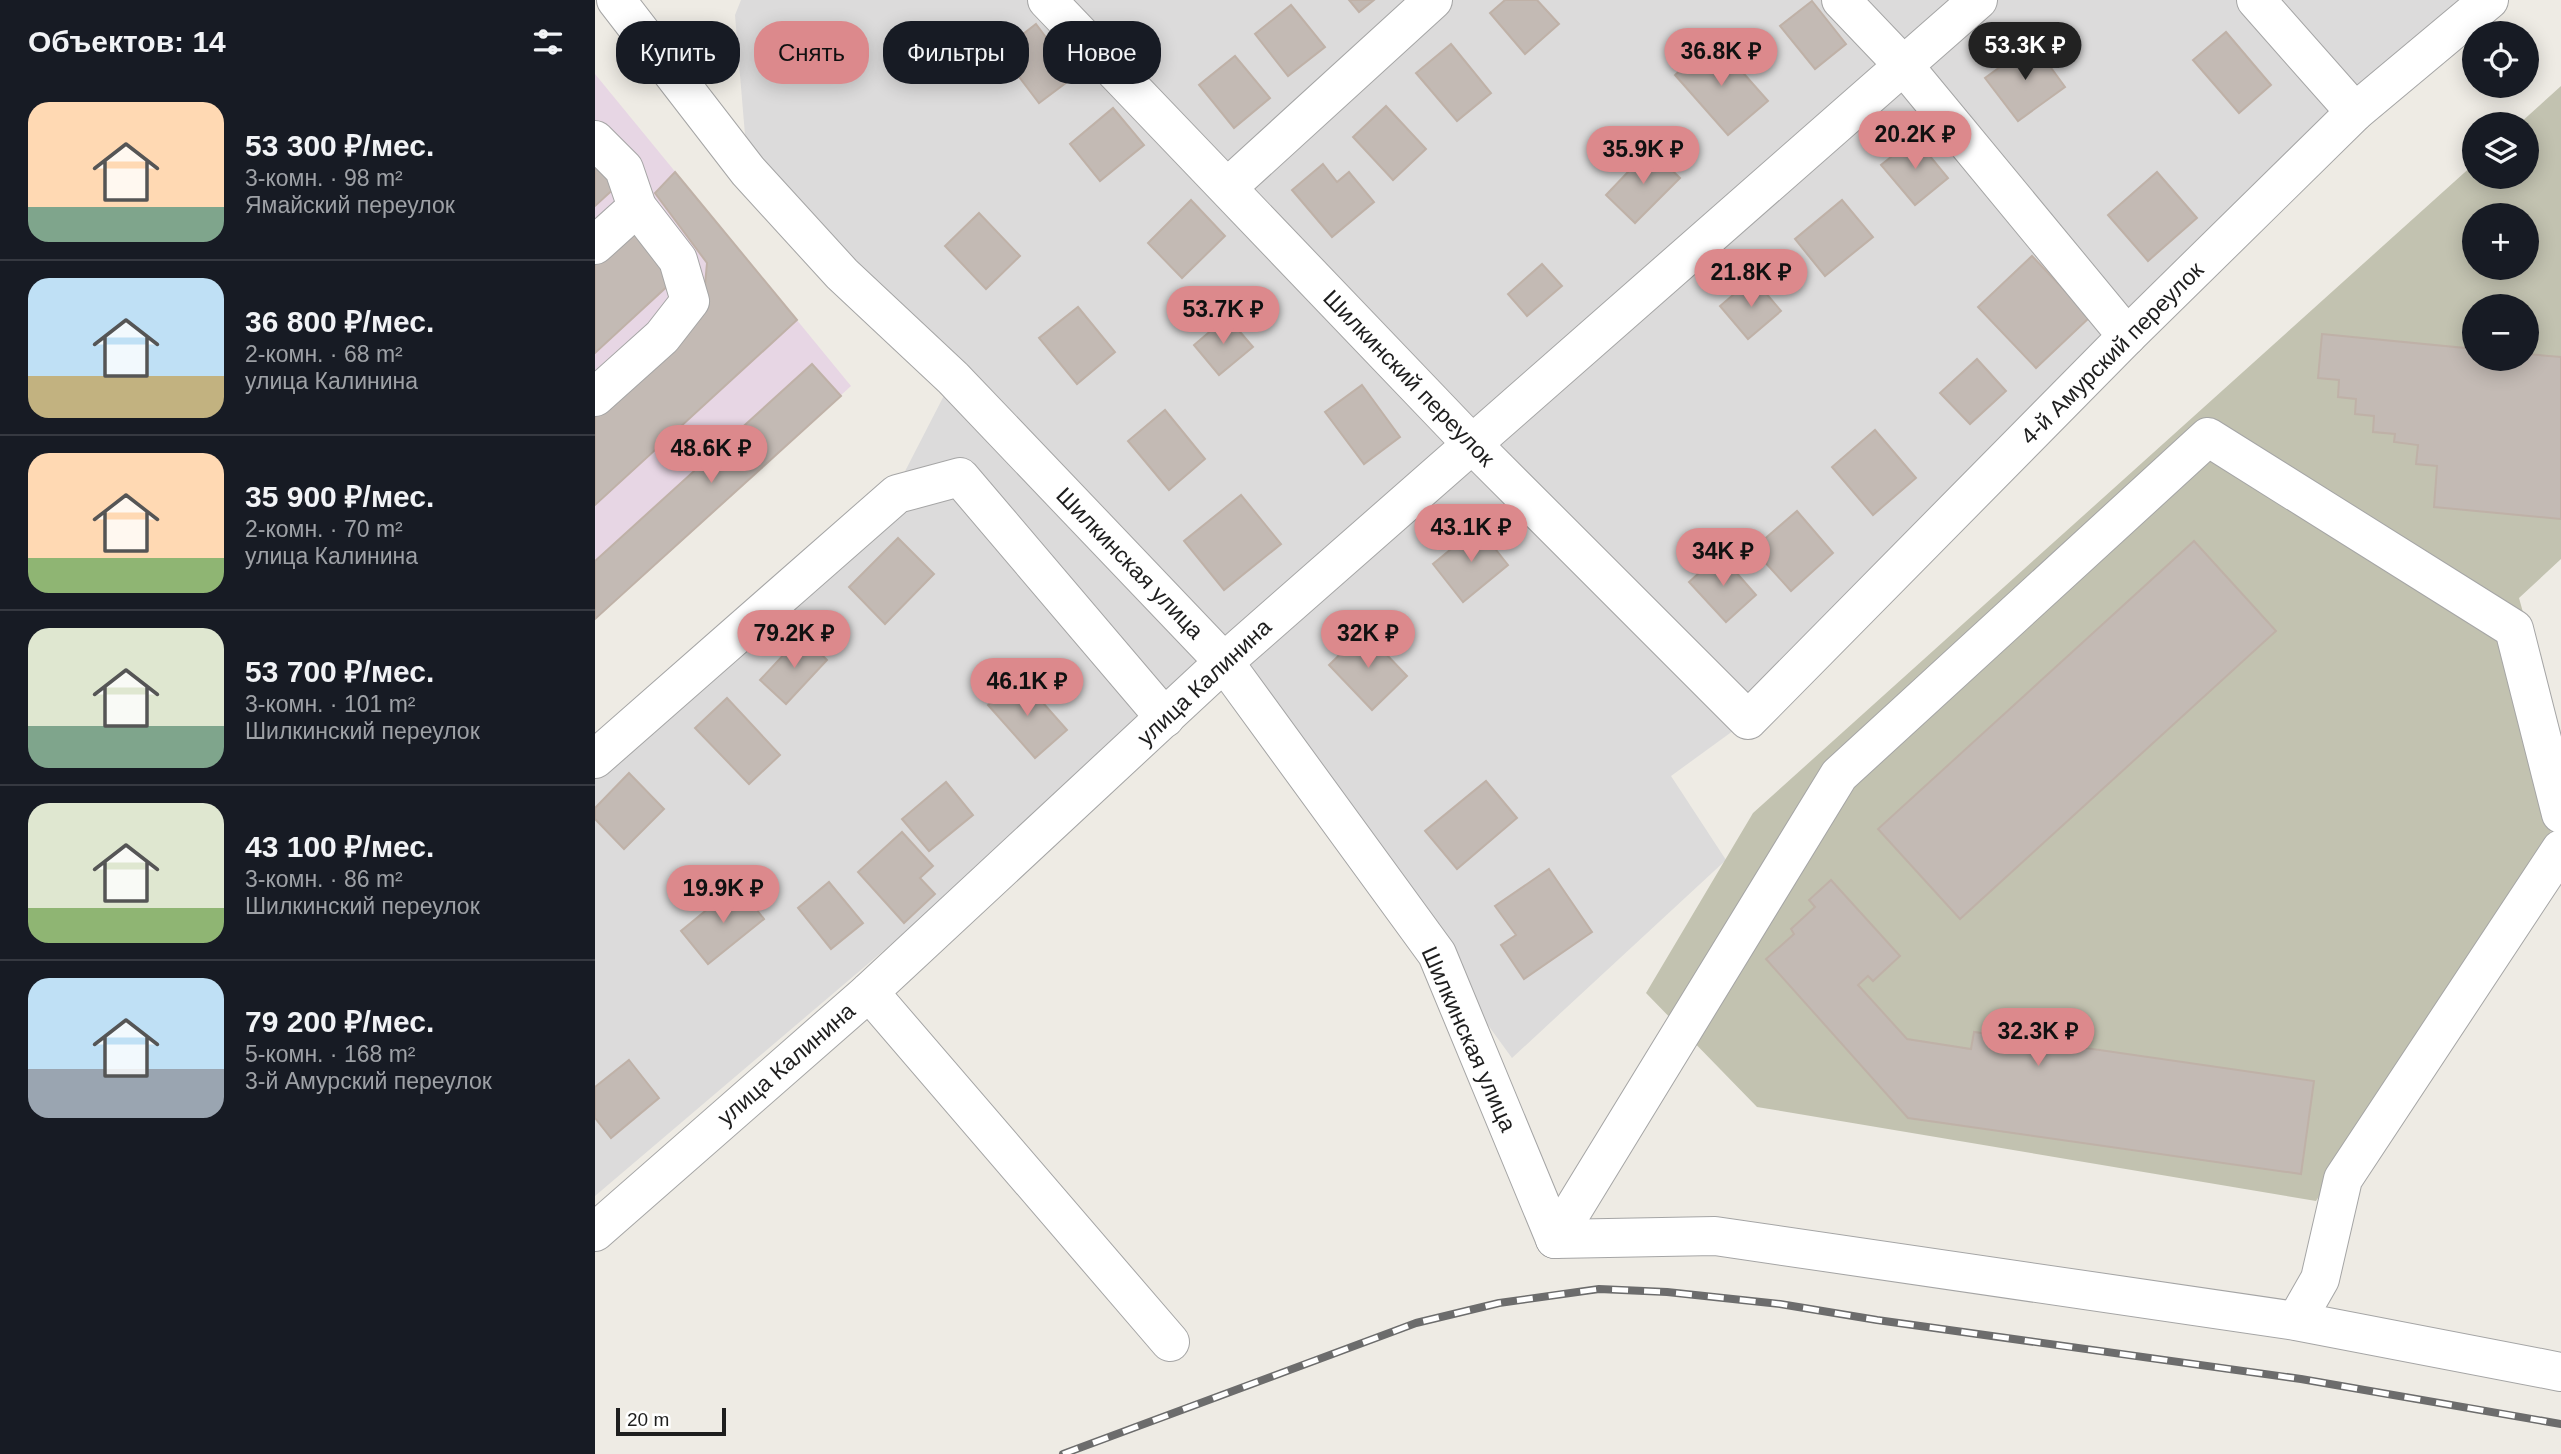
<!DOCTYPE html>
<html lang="ru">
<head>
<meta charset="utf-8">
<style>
	body { margin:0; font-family:Helvetica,sans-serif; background:#242831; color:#f1f3f6; height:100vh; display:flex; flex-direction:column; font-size:26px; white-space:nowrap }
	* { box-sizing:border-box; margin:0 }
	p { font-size:23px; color:#9ea1a6 }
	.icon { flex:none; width:38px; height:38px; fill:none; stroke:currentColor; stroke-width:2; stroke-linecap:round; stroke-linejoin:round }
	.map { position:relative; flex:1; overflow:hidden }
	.panel { display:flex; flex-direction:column; background:#171b24; width:595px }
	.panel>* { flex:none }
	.banner { position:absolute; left:21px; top:21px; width:665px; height:63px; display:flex; gap:14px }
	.buttons { position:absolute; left:1867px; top:21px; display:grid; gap:14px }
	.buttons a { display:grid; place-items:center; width:77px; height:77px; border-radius:50%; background:#171b24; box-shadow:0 4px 18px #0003; font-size:35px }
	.scale { position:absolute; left:21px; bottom:18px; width:110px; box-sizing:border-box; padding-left:7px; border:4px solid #1e1e1e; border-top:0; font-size:19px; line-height:24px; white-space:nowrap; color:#1e1e1e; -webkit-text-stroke:5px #fff; paint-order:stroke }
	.price { position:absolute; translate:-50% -60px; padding:0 16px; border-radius:24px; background:#dc898c; color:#111; font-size:23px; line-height:46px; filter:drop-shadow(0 2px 4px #0008) }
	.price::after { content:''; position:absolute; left:50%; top:42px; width:21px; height:16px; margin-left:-10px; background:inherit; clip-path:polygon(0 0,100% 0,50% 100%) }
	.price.active { background:#222; color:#fff }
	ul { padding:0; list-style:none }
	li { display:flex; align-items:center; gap:21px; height:175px; padding:0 28px }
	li+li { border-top:2px solid #363941 }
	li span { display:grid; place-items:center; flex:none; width:196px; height:140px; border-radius:21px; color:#555 }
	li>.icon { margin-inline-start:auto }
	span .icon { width:84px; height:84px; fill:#fffc; stroke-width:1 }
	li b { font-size:30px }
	h2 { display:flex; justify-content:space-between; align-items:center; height:84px; padding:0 28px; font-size:30px }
	.tag { padding:0 24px; border-radius:28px; background:#171b24; box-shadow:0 4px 18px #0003; font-size:24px; line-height:63px }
	.tag.active { background:#dc898c; color:#111 }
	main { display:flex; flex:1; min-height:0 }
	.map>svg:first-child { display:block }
	.residential { fill:#dcdbdb }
	.industrial { fill:#e7d6e4 }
	.construction { fill:#c2c2b0; fill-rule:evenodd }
	.building { fill:#c3bab4; stroke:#bfb1a7; stroke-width:2 }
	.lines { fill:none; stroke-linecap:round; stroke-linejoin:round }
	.minor-casing { stroke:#a5a5a5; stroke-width:40 }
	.minor { stroke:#fff; stroke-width:38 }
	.rail-casing { stroke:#6c6c6c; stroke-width:8 }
	.rail { stroke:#fff; stroke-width:5; stroke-dasharray:16; stroke-linecap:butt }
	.labels { text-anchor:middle; stroke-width:7; stroke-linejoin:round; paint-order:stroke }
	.street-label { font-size:23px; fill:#1e1e1e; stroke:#fff }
</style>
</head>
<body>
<main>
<section class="panel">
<h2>Объектов: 14<svg class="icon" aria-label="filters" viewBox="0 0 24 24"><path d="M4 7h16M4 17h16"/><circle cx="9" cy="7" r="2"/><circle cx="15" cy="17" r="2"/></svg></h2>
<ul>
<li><span style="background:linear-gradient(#ffd9b3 75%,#7fa58c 0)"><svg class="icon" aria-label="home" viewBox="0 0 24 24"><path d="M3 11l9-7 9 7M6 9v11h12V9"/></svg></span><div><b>53 300 ₽/мес.</b><p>3-комн. · 98 m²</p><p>Ямайский переулок</p></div></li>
<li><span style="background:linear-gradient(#bfe0f5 70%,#c2b280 0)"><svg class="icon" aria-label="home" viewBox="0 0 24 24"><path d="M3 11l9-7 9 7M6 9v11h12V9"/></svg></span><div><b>36 800 ₽/мес.</b><p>2-комн. · 68 m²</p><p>улица Калинина</p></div></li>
<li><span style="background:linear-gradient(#ffd9b3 75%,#8fb573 0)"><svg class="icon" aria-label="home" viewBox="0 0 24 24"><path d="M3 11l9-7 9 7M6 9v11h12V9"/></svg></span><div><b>35 900 ₽/мес.</b><p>2-комн. · 70 m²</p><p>улица Калинина</p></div></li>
<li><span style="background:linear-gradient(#dfe7d0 70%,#7fa58c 0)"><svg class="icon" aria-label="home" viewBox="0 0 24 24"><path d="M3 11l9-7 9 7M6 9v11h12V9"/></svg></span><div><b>53 700 ₽/мес.</b><p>3-комн. · 101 m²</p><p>Шилкинский переулок</p></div></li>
<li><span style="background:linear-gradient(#dfe7d0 75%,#8fb573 0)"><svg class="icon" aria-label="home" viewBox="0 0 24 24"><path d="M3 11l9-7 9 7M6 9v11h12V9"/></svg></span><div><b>43 100 ₽/мес.</b><p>3-комн. · 86 m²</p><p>Шилкинский переулок</p></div></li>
<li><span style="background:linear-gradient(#bfe0f5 65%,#9aa5b1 0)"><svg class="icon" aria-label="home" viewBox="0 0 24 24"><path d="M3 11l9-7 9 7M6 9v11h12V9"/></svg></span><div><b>79 200 ₽/мес.</b><p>5-комн. · 168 m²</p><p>3-й Амурский переулок</p></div></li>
</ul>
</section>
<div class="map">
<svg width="1966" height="1454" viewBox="0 0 1966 1454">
	<rect width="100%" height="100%" fill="#eeebe4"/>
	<path class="residential" d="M146,0h1748l-741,720 -77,56 55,84 -214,198 -289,-396 -628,534v-429l305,-286 53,-103 -205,-207 -13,-156z"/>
	<path class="industrial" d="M0,74l256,312 -256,233z"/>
	<path class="construction" d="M1966,86v473l-42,39 42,151v66l-245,386 -559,-94 -111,-114 107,-180 721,-649 1,13h52v-53h-8zM1880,215h52v53h-52zM1880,306h52v53h-52z"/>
	<g class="building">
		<path d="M754,0h25l-15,12z"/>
		<path d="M910,0h32l22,24 -34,30 -35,-41z"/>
		<path d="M1217,1l34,43 -31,25 -35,-43z"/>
		<path d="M696,5l34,42 -37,29 -33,-42z"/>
		<path d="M441,24l39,52 -36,27 -39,-51z"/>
		<path d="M1631,32l45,53 -32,28 -46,-53z"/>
		<path d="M1119,40l54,61 -40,34 -53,-60z"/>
		<path d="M1438,43l32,44 -47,34 -33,-43z"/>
		<path d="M856,44l40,49 -34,28 -41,-48z"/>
		<path d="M640,56l35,42 -36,30 -35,-43z"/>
		<path d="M791,106l40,43 -33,31 -40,-43z"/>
		<path d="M518,108l31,37 -44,36 -30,-37z"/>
		<path d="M1320,138l33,40 -33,27 -34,-40z"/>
		<path d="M1055,149l30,29 -45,45 -29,-28z"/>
		<path d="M0,159l23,26 -23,21z"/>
		<path d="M728,164l14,18 12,-10 25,30 -42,35 -40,-47z"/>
		<path d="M80,172l122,148 -202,185v-100l108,-98 4,-44 -52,-70z"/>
		<path d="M1562,172l40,46 -49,43 -40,-46z"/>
		<path d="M596,200l34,36 -43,42 -34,-35z"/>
		<path d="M1247,200l31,37 -48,39 -30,-37z"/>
		<path d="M384,213l41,43 -34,33 -41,-43z"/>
		<path d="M40,226l38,55 -78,72v-91z"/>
		<path d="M1437,256l58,61 -54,51 -58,-61z"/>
		<path d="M947,264l20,22 -35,30 -19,-22z"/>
		<path d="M1158,278l28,33 -33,28 -28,-33z"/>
		<path d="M483,307l37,45 -38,32 -38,-46z"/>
		<path d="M632,317l26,30 -34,28 -25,-30z"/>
		<path d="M1727,334l153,15v10h52v-5l34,3v162l-127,-12 3,-41 -21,-2 2,-19 -24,-3 1,-8 -22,-2 1,-16 -19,-2 1,-15 -18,-2 1,-17 -21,-2z"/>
		<path d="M1382,359l29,32 -36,33 -30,-31z"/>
		<path d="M217,364l29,32 -246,223v-58z"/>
		<path d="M767,385l38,52 -36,27 -39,-52z"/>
		<path d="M570,410l40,49 -36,31 -41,-49z"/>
		<path d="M1280,430l41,48 -43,37 -41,-48z"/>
		<path d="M646,495l40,49 -57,46 -40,-49z"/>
		<path d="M1202,511l36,42 -42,38 -38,-42z"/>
		<path d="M883,527l30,38 -45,37 -30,-38z"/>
		<path d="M303,538l36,36 -49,50 -36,-37z"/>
		<path d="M1599,541l82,90 -316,288 -82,-90z"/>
		<path d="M1125,554l36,41 -30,27 -37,-40z"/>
		<path d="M769,631l43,45 -35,34 -43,-45z"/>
		<path d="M207,635l25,25 -41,44 -26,-24z"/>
		<path d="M425,677l47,53 -32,28 -47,-53z"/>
		<path d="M132,698l53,57 -31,29 -54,-56z"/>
		<path d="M34,773l35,36 -40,40 -29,-30v-11z"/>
		<path d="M891,781l31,37 -60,51 -32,-38z"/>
		<path d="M351,782l27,33 -44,36 -27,-32z"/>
		<path d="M307,832l31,34 -13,12 15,16 -31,29 -46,-51z"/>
		<path d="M954,869l43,63 -68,47 -23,-34 15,-10 -21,-29z"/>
		<path d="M1236,880l69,76 -27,25 -5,-5 -10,9 49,54 64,10 3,-17 340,49 -13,93 -393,-56 -142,-159 28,-25 -3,-5 24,-22 -6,-7z"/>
		<path d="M234,882l34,41 -32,26 -33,-41z"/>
		<path d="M142,885l27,34 -56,45 -27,-33z"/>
		<path d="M34,1060l30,38 -48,40 -16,-20v-31z"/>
	</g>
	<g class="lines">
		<g class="minor-casing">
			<g id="minor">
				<path d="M21,0l132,171 94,103 111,104 271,284 213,292 118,285"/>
				<path d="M452,0l424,443 277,277 379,-384 228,-224 134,-112"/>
				<path d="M1246,0l63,66 223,270"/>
				<path d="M1661,0l99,112"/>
				<path d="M0,140l29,29 13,38 41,53 12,41 -28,36 -67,60"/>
				<path d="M633,187l205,-187"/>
				<path d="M0,245l42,-38"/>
				<path d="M0,759l302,-265 63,-17 205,241"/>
				<path d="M274,992l301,350"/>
				<path d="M0,1232l274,-240 355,-330 754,-662"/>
				<path d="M960,1239l284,-464 369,-338 306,192 47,185"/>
				<path d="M960,1239l160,-3 581,85 265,51"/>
				<path d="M1701,1321l24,-42 23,-100 218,-330"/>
			</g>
		</g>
		<use href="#minor" class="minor"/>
		<g class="rail-casing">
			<path id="rail" d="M468,1454l353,-131 83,-20 100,-14 68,3 113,12 97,16 424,59 260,45"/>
		</g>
		<use href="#rail" class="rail"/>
	</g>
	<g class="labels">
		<g class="street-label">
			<text transform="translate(1517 353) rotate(-45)" y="8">4-й Амурский переулок</text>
			<text transform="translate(814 378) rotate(46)" y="8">Шилкинский переулок</text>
			<text transform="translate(535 563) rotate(46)" y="8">Шилкинская улица</text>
			<text transform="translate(609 682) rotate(-43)" y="8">улица Калинина</text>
			<text transform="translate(874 1039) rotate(66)" y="8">Шилкинская улица</text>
			<text transform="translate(191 1064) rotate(-41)" y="8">улица Калинина</text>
		</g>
	</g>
</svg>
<div class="buttons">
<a><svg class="icon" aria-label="locate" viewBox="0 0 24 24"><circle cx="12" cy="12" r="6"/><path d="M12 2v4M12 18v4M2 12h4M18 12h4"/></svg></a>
<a><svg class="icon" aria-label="layers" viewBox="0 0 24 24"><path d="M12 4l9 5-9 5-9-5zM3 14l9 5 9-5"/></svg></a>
<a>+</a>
<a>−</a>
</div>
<div class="scale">20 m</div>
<b class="price active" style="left:1430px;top:82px">53.3K ₽</b>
<b class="price" style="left:1126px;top:88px">36.8K ₽</b>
<b class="price" style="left:1320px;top:171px">20.2K ₽</b>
<b class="price" style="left:1048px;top:186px">35.9K ₽</b>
<b class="price" style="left:1156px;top:309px">21.8K ₽</b>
<b class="price" style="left:628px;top:346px">53.7K ₽</b>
<b class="price" style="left:116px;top:485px">48.6K ₽</b>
<b class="price" style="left:876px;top:564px">43.1K ₽</b>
<b class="price" style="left:1128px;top:588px">34K ₽</b>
<b class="price" style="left:199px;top:670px">79.2K ₽</b>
<b class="price" style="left:773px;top:670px">32K ₽</b>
<b class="price" style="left:432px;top:718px">46.1K ₽</b>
<b class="price" style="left:128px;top:925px">19.9K ₽</b>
<b class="price" style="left:1443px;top:1068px">32.3K ₽</b>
<div class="banner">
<a class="tag">Купить</a>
<a class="tag active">Снять</a>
<a class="tag">Фильтры</a>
<a class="tag">Новое</a>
</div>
</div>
</main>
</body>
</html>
